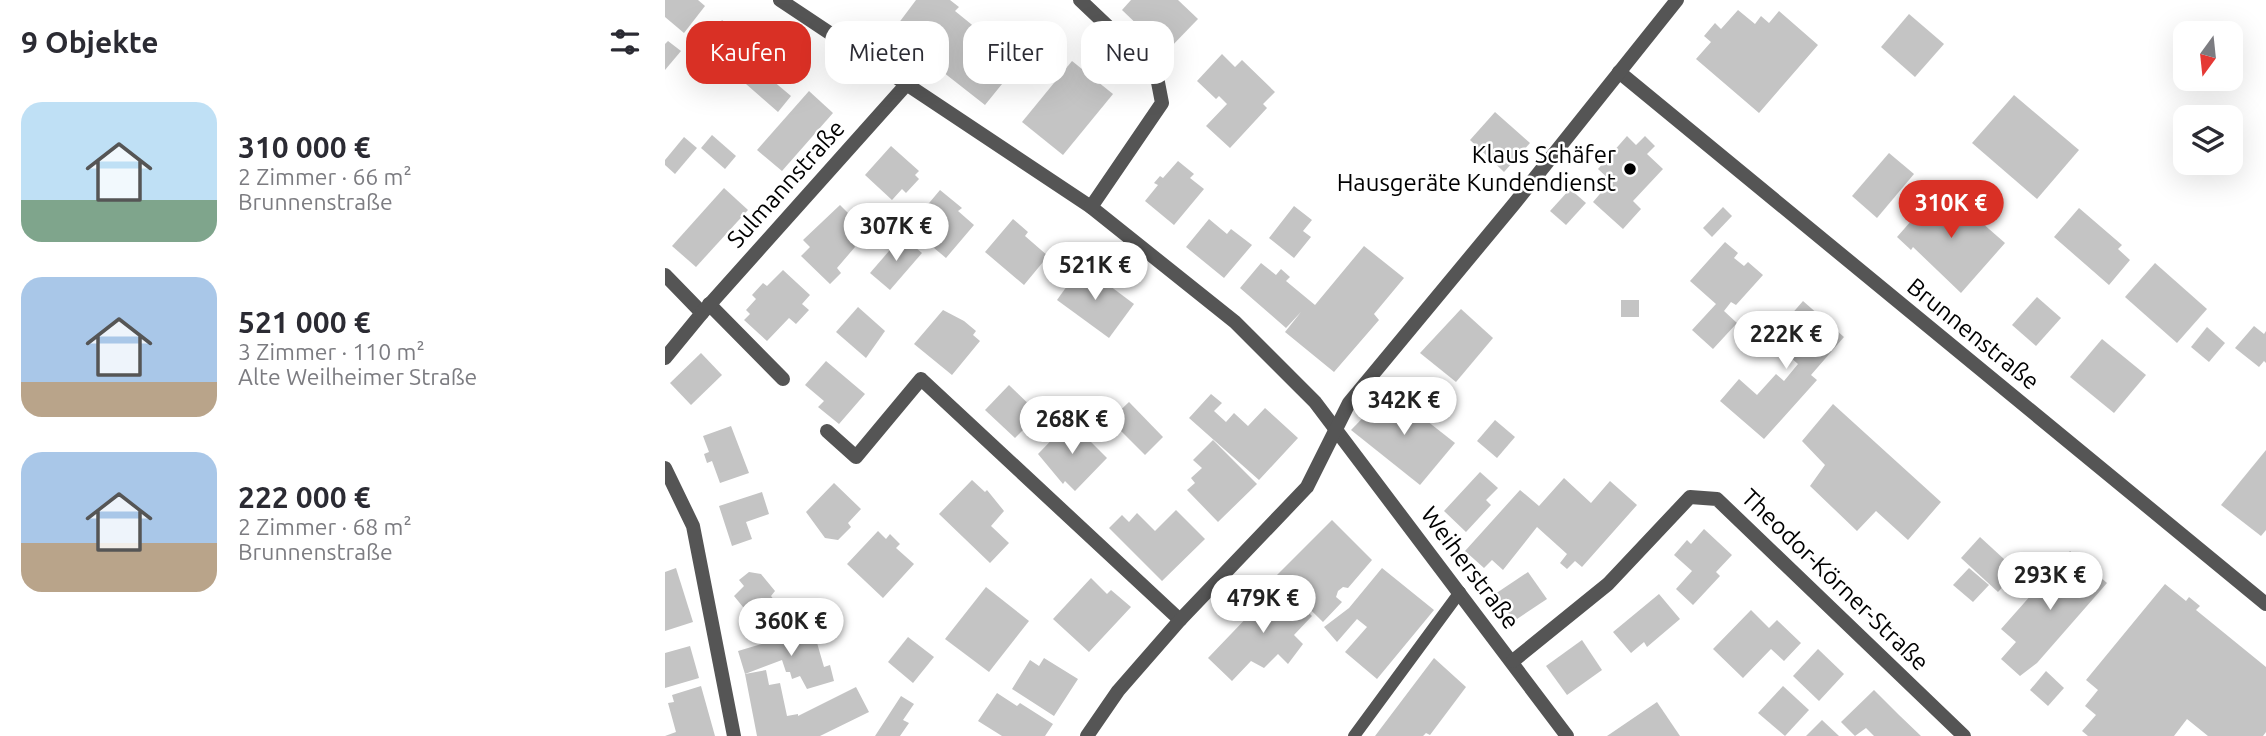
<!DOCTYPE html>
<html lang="de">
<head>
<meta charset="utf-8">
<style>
	body { margin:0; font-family:Ubuntu,sans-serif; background:#f2f2f3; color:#2b2b33; height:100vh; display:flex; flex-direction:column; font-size:26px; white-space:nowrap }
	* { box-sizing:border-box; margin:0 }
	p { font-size:23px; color:#7c7c81 }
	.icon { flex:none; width:38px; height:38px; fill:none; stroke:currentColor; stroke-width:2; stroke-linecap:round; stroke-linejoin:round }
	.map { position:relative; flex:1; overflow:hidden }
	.details { display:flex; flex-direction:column; background:#fff; width:665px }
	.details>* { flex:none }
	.hud { position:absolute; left:21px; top:21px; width:665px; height:63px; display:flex; gap:14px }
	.needle { width:46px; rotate:195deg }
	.buttons { position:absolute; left:1508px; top:21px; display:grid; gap:14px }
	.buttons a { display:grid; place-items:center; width:70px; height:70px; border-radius:14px; background:#fff; box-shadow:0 7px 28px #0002; font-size:35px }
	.price { position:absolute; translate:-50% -60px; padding:0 16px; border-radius:24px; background:#fff; color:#222; font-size:23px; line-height:46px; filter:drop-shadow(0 2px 4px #0008) }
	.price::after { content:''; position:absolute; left:50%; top:42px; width:21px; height:16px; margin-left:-10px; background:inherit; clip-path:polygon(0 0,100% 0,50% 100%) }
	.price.selected { background:#d93025; color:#fff }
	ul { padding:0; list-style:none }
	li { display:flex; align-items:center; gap:21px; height:175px; padding:0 21px }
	li span { display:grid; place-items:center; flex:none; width:196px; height:140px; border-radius:21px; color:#555 }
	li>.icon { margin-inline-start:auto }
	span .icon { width:84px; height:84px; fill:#fffc; stroke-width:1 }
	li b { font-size:30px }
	h2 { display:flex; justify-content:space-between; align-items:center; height:84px; padding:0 21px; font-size:30px }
	.pill { padding:0 24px; border-radius:21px; background:#fff; box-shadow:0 7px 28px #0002; font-size:24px; line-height:63px }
	.pill.selected { background:#d93025; color:#fff }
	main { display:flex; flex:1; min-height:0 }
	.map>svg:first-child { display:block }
	.building { fill:#c4c4c4 }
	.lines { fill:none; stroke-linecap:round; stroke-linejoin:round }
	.lane { stroke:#555; stroke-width:12 }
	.street { stroke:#555; stroke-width:14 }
	.poi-dot { fill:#000; stroke:#fff; stroke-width:2.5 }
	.labels { text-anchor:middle; stroke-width:5; stroke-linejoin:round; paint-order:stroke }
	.poi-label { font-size:24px; fill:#000; stroke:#fff; text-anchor:end }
	.street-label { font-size:24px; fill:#000; stroke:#fff }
</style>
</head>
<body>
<main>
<section class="details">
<h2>9 Objekte<svg class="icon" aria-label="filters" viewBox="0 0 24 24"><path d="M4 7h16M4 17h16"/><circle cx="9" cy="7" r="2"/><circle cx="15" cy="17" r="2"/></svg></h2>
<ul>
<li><span style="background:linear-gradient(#bfe0f5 70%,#7fa58c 0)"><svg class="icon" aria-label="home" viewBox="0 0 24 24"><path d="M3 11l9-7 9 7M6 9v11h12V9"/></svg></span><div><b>310 000 €</b><p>2 Zimmer · 66 m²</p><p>Brunnenstraße</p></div></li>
<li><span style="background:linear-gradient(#a9c7e8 75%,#b9a48a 0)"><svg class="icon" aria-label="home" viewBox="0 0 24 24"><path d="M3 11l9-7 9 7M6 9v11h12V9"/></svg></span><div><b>521 000 €</b><p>3 Zimmer · 110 m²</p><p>Alte Weilheimer Straße</p></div></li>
<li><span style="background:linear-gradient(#a9c7e8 65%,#b9a48a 0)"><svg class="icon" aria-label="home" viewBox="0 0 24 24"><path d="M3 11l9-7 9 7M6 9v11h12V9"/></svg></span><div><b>222 000 €</b><p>2 Zimmer · 68 m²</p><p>Brunnenstraße</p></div></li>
</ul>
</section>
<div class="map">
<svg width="1601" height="736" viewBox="0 0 1601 736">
	<rect width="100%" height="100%" fill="#fff"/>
	<g class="building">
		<path d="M0,0h33l7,6 -21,27 -19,-16z"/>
		<path d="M251,0h34l9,7 -4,4 64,52 -34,42 -93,-73z"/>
		<path d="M466,0h47l20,19 -32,33 -44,-42z"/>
		<path d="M1073,10l17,14 6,-8 8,7 10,-12 39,34 -59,68 -63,-54 15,-17 -7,-6 11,-13 6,6z"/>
		<path d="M1244,14l35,30 -29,33 -34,-30z"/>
		<path d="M57,20l38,30 -27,34 -26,-20 5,-6 -12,-9z"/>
		<path d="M3,41l13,10 -16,19v-26z"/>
		<path d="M557,54l13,13 7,-7 33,32 -12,12 4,4 -37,40 -24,-22 21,-22 -8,-8 -3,3 -19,-18z"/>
		<path d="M102,59l13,11 -8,10 19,16 -13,16 -32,-28z"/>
		<path d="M407,61l41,33 -50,61 -41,-33z"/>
		<path d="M144,91l24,22 -51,58 -25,-21z"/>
		<path d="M1349,95l65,55 -42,49 -65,-56z"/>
		<path d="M830,112l35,31 -26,29 -34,-32z"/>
		<path d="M47,135l24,21 -11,13 -24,-21z"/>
		<path d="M962,136l9,9 9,-9 10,10 -8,8 16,15 -30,32 8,8 -18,20 -30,-27 18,-21 -13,-12z"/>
		<path d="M19,137l13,11 -22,26 -10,-9v-5z"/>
		<path d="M226,146l28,25 -4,4 4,4 -13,14 -4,-4 -10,11 -27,-25z"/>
		<path d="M1224,153l25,21 -37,44 -25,-22z"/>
		<path d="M513,161l16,13 -4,4 14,11 -30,36 -29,-24 13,-16 -4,-2 6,-7 3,2z"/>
		<path d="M1276,187l64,56 -44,50 -48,-46 -2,3 -14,-13z"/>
		<path d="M59,188l24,22 -52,57 -24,-21z"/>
		<path d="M905,189l16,14 -20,22 -16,-14z"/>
		<path d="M275,190l22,18 -4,3 16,14 -28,33 -37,-31z"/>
		<path d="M175,205l17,17 -10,10 8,15 -18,21 4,5 -11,11 -29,-28 9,-9 -7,-7z"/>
		<path d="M629,206l18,14 -9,11 8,6 -17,21 -25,-20z"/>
		<path d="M1058,207l9,9 -20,21 -9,-9z"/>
		<path d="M1414,208l43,37 -4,4 12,11 -21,25 -55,-48z"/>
		<path d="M348,219l15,13 -3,4 23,20 -24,29 -39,-33z"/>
		<path d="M544,219l18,15 4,-5 21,16 -28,33 -38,-31z"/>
		<path d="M237,236l20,17 -32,37 -20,-17z"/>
		<path d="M1060,242l13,11 -4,5 10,8 4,-4 15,13 -27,30 -5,-3 -7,9 13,12 -24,26 -21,-19 24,-26 -26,-23z"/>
		<path d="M699,246l40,32 -30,36 5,6 -45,52 -49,-40 16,-20 -15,16 -46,-40 21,-25 15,12 5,-6 9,8 -4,4 29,24z"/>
		<path d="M1490,263l52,46 -30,34 -52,-46z"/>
		<path d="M417,265l52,39 -25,34 -52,-38z"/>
		<path d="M118,270l27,25 -8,9 7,6 -13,14 -7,-6 -22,23 -23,-21 6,-6 -4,-4 10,-11 -4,-4 11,-12 4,3z"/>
		<path d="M1372,297l24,21 -25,28 -24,-21z"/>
		<rect x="956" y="300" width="18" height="17"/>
		<path d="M1138,301l41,36 -33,38 6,5 -53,59 -44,-38 19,-22 18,16 19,-21 8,7 14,-17 -28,-25z"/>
		<path d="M193,307l27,24 -19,27 -30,-26z"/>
		<path d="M796,309l32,29 -37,44 -36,-29z"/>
		<path d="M278,310l21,11 12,10 -3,4 7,6 -28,34 -38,-31z"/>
		<path d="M1589,326l10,8 2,-3v32l-2,-2 -5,6 -24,-19z"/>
		<path d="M1542,327l18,16 -16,19 -18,-15z"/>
		<path d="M1437,339l44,36 -32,38 -44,-36z"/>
		<path d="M36,353l21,22 -31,30 -21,-22z"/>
		<path d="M161,361l39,33 -26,30 -21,-17 6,-6 -19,-16z"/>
		<path d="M344,385l30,29 -24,24 -30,-28z"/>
		<path d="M724,391l66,52 -35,42 -69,-55z"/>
		<path d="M546,394l11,9 -8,8 12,11 8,-9 14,13 17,-18 33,30 -39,42 -70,-62z"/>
		<path d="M464,402l34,35 -18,18 -35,-35z"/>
		<path d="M1168,404l108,98 -33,38 -32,-29 -19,20 -47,-45 15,-21 -23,-24z"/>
		<path d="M830,420l20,17 -18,21 -20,-17z"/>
		<path d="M405,421l37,37 -32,33 -10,-10 -2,3 -25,-30z"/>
		<path d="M66,426l18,47 -29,10 -8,-22 -5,2 -3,-9 5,-2 -6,-16z"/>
		<path d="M548,440l44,44 -39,38 -31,-32 8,-7 -4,-5 11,-10 -9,-8z"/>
		<path d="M1601,450v80l-5,6 -40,-31z"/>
		<path d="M815,472l18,16 -12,12 5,5 -25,27 -22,-21z"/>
		<path d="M899,478l27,25 19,-22 27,24 -55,62 -7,-6 -8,8 -7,-6 7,-9 -30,-27 -34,43 -11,-10 -8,8 -19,-17 55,-61 19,16z"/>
		<path d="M307,480l13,12 2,-2 17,21 -13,15 18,17 -19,20 -51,-49z"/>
		<path d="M169,483l27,26 -13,14 3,4 -13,13 -13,-2 -19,-26z"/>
		<path d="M97,492l7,22 -23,8 6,17 -20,7 -13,-40z"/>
		<path d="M511,510l29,29 -43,42 -53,-53 13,-13 7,7 8,-9 18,18z"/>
		<path d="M667,520l40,40 -24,28 -5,-1 -5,4 -2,6 6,5 -19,20 -47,-46z"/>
		<path d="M1039,529l28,26 -16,17 4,4 -27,29 -17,-16 16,-18 -18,-16 13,-15 4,4z"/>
		<path d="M213,531l8,8 4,-5 10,10 -4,4 18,16 -31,34 -36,-34z"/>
		<path d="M1315,537l37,34 -19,21 -37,-34z"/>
		<path d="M1405,551l37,32 -70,80 -17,13 -19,-17 15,-17 -15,-13z"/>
		<path d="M11,568l17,54 -28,9v-59z"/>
		<path d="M717,568l52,42 -57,69 -32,-27 22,-25 -10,-8 -20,23 -13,-15 25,-19z"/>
		<path d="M1304,568l20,17 -16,17 -20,-17z"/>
		<path d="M84,572l12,2 14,17 -4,5 12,15 -22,18 -27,-33 10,-10 -5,-6z"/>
		<path d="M863,572l19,27 -33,22 -19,-27z"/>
		<path d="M426,578l16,16 4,-4 20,17 -42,45 -36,-33z"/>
		<path d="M614,584l33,32 -18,19 9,9 -15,20 -10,-10 -14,14 -13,-7 -19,20 -24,-23z"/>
		<path d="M1500,584l21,17 3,-4 11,9 -4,4 70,57v65l-3,4h-55l-21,-17 -13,17h-86l-6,-5 14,-16 -11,-9 13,-16 -12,-10z"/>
		<path d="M321,587l43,34 -40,51 -44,-33z"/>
		<path d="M994,594l21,25 -33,28 -3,-5 -13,11 -18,-21z"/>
		<path d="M1086,610l18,18 8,-8 24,23 -17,18 -13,-12 -28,29 -30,-29z"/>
		<path d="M148,629l11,38 6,-2 4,16 -27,8 -7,-13 -8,3 -2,-7h-4l-4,-12 -37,14 -7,-23z"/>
		<path d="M243,637l26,20 -21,26 -25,-21z"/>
		<path d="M917,640l20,30 -35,25 -21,-29z"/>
		<path d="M25,646l9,32 -34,10v-35z"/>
		<path d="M1153,649l26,25 -25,27 -26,-25z"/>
		<path d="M379,658l34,21 -24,37 -42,-27 18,-29 9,6z"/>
		<path d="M769,658l32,29 -36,48 -4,-2 -3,3h-48z"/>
		<path d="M101,670l3,15 11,-2 7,33 11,-2v2l58,-29 13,25 -49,24h-63l-12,-62z"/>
		<path d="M1381,671l18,17 -16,18 -18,-16z"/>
		<path d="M36,686l14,50h-50l11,-4 -8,-29 6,-1 -2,-7z"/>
		<path d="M1118,686l26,24 -24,26 -27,-23z"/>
		<path d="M1209,690l25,25 22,21h-47l-8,-8 -11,8 -14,-14z"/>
		<path d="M332,693l20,13 3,-3 33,21 -8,12h-43l-24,-15z"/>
		<path d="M236,696l13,8 -11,16 6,3 -9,13h-25z"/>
		<path d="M992,702l23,34h-73z"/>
		<path d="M1157,720l17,16h-33z"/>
	</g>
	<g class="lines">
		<path class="lane" d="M689,736l106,-144"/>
		<g class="street">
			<path d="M115,0l311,207 144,115 80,80 252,334"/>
			<path d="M415,0l76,72 6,31 -71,104"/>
			<path d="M954,72l647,532"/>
			<path d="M0,275l37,38 -37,45"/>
			<path d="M44,304l74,75"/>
			<path d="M37,313l203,-227"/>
			<path d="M162,431l29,26 65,-78 259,241"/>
			<path d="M0,468l28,58 41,210"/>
			<path d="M848,661l95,-77 82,-87 27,2 247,237"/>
			<path d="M422,736l31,-45 62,-71 127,-133 42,-84 165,-199 163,-204"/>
		</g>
	</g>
	<circle class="poi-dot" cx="965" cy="169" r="7"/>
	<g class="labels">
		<g class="poi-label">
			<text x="951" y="163">Klaus Schäfer<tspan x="951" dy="28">Hausgeräte Kundendienst</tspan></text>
		</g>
		<g class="street-label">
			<text transform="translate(121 184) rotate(-48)" y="8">Sulmannstraße</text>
			<text transform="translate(1308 334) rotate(39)" y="8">Brunnenstraße</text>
			<text transform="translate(805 568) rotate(53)" y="8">Weiherstraße</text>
			<text transform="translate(1170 580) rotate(44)" y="8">Theodor-Körner-Straße</text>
		</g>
	</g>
</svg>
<div class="buttons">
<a><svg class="needle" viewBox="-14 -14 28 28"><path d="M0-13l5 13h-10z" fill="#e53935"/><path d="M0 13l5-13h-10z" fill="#7c7c81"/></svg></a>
<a><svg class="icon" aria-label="layers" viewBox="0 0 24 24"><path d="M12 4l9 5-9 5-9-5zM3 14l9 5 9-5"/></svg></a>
</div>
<b class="price selected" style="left:1286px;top:240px">310K €</b>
<b class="price" style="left:231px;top:263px">307K €</b>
<b class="price" style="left:430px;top:302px">521K €</b>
<b class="price" style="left:1121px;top:371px">222K €</b>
<b class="price" style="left:739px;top:437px">342K €</b>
<b class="price" style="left:407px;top:456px">268K €</b>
<b class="price" style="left:1385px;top:612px">293K €</b>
<b class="price" style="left:598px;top:635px">479K €</b>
<b class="price" style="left:126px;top:658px">360K €</b>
<div class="hud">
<a class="pill selected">Kaufen</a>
<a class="pill">Mieten</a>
<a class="pill">Filter</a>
<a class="pill">Neu</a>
</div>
</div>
</main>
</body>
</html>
